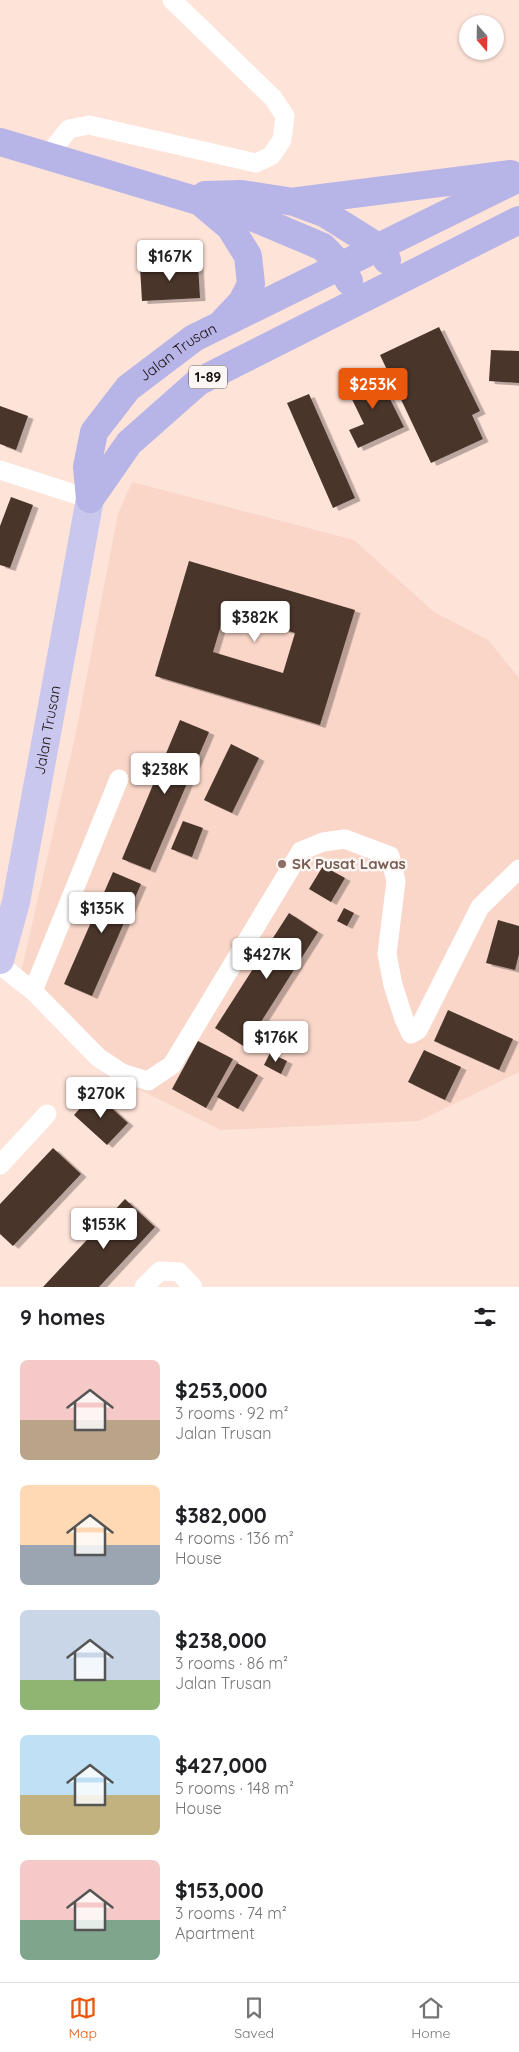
<!DOCTYPE html>
<html lang="en">
<head>
<meta charset="utf-8">
<style>
	body { margin:0; font-family:Quicksand,sans-serif; background:#f6f6f6; color:#202124; height:100vh; display:flex; flex-direction:column; font-size:19px; white-space:nowrap }
	* { box-sizing:border-box; margin:0 }
	p { font-size:16px; color:#757577 }
	.icon { flex:none; width:28px; height:28px; fill:none; stroke:currentColor; stroke-width:2; stroke-linecap:round; stroke-linejoin:round }
	.map { position:relative; height:1287px; overflow:hidden }
	.panel { display:flex; flex-direction:column; background:#fff; flex:1 }
	.panel>* { flex:none }
	.needle { width:32px; rotate:160deg }
	.tools { position:absolute; left:459px; top:15px; display:grid; gap:10px }
	.tools a { display:grid; place-items:center; width:45px; height:45px; border-radius:50%; background:#fff; box-shadow:0 1px 4px #0004; font-size:25px }
	.price { position:absolute; translate:-50% -42px; padding:0 11px; border-radius:5px; background:#fff; color:#222; font-size:16px; line-height:32px; filter:drop-shadow(0 1px 2px #0008) }
	.price::after { content:''; position:absolute; left:50%; top:30px; width:15px; height:11px; margin-left:-8px; background:inherit; clip-path:polygon(0 0,100% 0,50% 100%) }
	.price.active { background:#ea580c; color:#fff }
	ul { padding:0; list-style:none }
	li { display:flex; align-items:center; gap:15px; height:125px; padding:0 20px }
	li span { display:grid; place-items:center; flex:none; width:140px; height:100px; border-radius:8px; color:#555 }
	li>.icon { margin-inline-start:auto }
	span .icon { width:60px; height:60px; fill:#fffc; stroke-width:1 }
	li b { font-size:21px }
	h2 { display:flex; justify-content:space-between; align-items:center; height:60px; padding:0 20px; font-size:21px }
	.tabs { display:flex; justify-content:space-around; align-items:center; height:70px; border-top:1px solid #e0e0e0; background:#fff; font-size:14px; color:#757577 }
	.tabs a { display:grid; justify-items:center; gap:2px }
	.tabs .active { color:#ea580c }
	.map>svg:first-child { display:block }
	.built { fill:#f9d6c8 }
	.building { fill:#49352c; fill-rule:evenodd; filter:url(#shadow) }
	.lines { fill:none; stroke-linecap:round; stroke-linejoin:round }
	.minor { stroke:#fff; stroke-width:19 }
	.primary { stroke:#c9c7ed; stroke-width:28 }
	.trunk { stroke:#b7b4e7; stroke-width:28 }
	.education-dot { fill:#8d6e63; stroke:#fbf6f3; stroke-width:2 }
	.labels { text-anchor:middle; stroke-width:5; stroke-linejoin:round; paint-order:stroke }
	.shield { fill:#fbf6f3; stroke:#5c5451; stroke-width:1 }
	.shield-label { font-size:14px; font-weight:bold; fill:#180f0c }
	.street-label { font-size:15px; fill:#180f0c; stroke:#fbf6f3 }
	.education-label { font-size:15px; font-weight:bold; fill:#785e54; stroke:#fbf6f3; text-anchor:start }
</style>
</head>
<body>
<div class="map">
<svg width="519" height="1287" viewBox="0 0 519 1287">
	<defs>
		<filter id="shadow"><feDropShadow dx="5.5" dy="3" stdDeviation="0" flood-color="#0004"/></filter>
	</defs>
	<rect width="100%" height="100%" fill="#fee3d8"/>
	<path class="built" d="M132,482l222,58 80,72 54,28 31,38v394l-100,49 -198,9 -115,-57 -89,-83 58,-253 43,-223z"/>
	<g class="building">
		<path d="M198,264l2,34 -58,3 -2,-34z"/>
		<path d="M439,327l41,84 -8,4 11,24 -52,24 -51,-108z"/>
		<path d="M491,350l28,1v32l-30,-2z"/>
		<path d="M376,371l28,56 -46,21 -9,-18 15,-6 -19,-39z"/>
		<path d="M309,394l46,104 -22,10 -46,-105z"/>
		<path d="M0,406l28,10 -12,34 -16,-6z"/>
		<path d="M11,497l22,8 -23,63 -10,-3v-39z"/>
		<path d="M189,561l166,49 -35,115 -165,-49zM225,612l70,21 -12,40 -70,-21z"/>
		<path d="M180,720l29,12 -59,138 -28,-11z"/>
		<path d="M231,744l28,14 -27,55 -28,-13z"/>
		<path d="M183,821l20,7 -11,29 -21,-8z"/>
		<path d="M323,866l22,12 -14,24 -22,-13z"/>
		<path d="M113,872l28,12 -49,112 -28,-12z"/>
		<path d="M344,908l10,5 -7,13 -10,-5z"/>
		<path d="M289,913l29,19 -73,115 -30,-19z"/>
		<path d="M498,920l21,6v28l-4,16 -29,-7z"/>
		<path d="M448,1010l65,29 -14,31 -65,-29z"/>
		<path d="M198,1041l35,18 -27,49 -34,-19z"/>
		<path d="M424,1050l37,17 -16,33 -37,-18z"/>
		<path d="M270,1053l17,8 -6,13 -17,-9z"/>
		<path d="M237,1063l21,12 -20,34 -21,-12z"/>
		<path d="M94,1092l34,31 -21,22 -33,-30z"/>
		<path d="M53,1148l28,26 -68,72 -13,-12v-30z"/>
		<path d="M125,1199l30,28 -56,60h-56z"/>
	</g>
	<g class="lines">
		<g class="minor">
			<path d="M47,156l22,-27 20,-4 167,38 15,-7 11,-16 3,-24 -12,-18 -101,-98"/>
			<path d="M0,470l90,29"/>
			<path d="M0,965l33,26 66,67 23,15 26,8 24,-16 129,-214 22,-9 22,-3 45,17 6,25 -9,73 6,31 11,34 7,15 7,-4 62,-123 39,-38"/>
			<path d="M33,991l86,-212"/>
			<path d="M0,1165l47,-51"/>
			<path d="M144,1287l16,-16 19,1 14,15"/>
		</g>
		<path class="primary" id="s1" d="M0,960l16,-58 74,-403"/>
		<g class="trunk">
			<path d="M0,142l252,75 71,30 18,19 8,15"/>
			<path d="M205,195l37,-1 52,8 30,11 56,35 7,12"/>
			<path d="M298,201l213,-27"/>
			<path d="M204,205l26,22 18,29 3,28 -9,18 -18,19"/>
			<path id="s2" d="M90,499l-3,-32 7,-35 34,-44 66,-50 325,-160"/>
			<path d="M90,499l39,-56 69,-61 321,-162"/>
		</g>
	</g>
	<circle class="education-dot" cx="282" cy="864" r="5"/>
	<g class="labels">
		<rect class="shield" x="189" y="365.5" width="38" height="23" rx="4"/>
		<g class="shield-label">
			<text x="208" y="382">1-89</text>
		</g>
		<g class="street-label">
			<text dy="5" stroke="none"><textPath href="#s2" startOffset="185">Jalan Trusan</textPath></text>
			<text dy="5" stroke="none"><textPath href="#s1" startOffset="235">Jalan Trusan</textPath></text>
		</g>
		<g class="education-label">
			<text x="292" y="869">SK Pusat Lawas</text>
		</g>
	</g>
</svg>
<div class="tools">
<a><svg class="needle" viewBox="-14 -14 28 28"><path d="M0-13l5 13h-10z" fill="#e53935"/><path d="M0 13l5-13h-10z" fill="#757577"/></svg></a>
</div>
<b class="price" style="left:170px;top:282px">$167K</b>
<b class="price active" style="left:373px;top:410px">$253K</b>
<b class="price" style="left:255px;top:643px">$382K</b>
<b class="price" style="left:165px;top:795px">$238K</b>
<b class="price" style="left:102px;top:934px">$135K</b>
<b class="price" style="left:267px;top:980px">$427K</b>
<b class="price" style="left:276px;top:1063px">$176K</b>
<b class="price" style="left:101px;top:1119px">$270K</b>
<b class="price" style="left:104px;top:1250px">$153K</b>
</div>
<section class="panel">
<h2>9 homes<svg class="icon" aria-label="filters" viewBox="0 0 24 24"><path d="M4 7h16M4 17h16"/><circle cx="9" cy="7" r="2"/><circle cx="15" cy="17" r="2"/></svg></h2>
<ul>
<li><span style="background:linear-gradient(#f6c9c9 60%,#b9a48a 0)"><svg class="icon" aria-label="home" viewBox="0 0 24 24"><path d="M3 11l9-7 9 7M6 9v11h12V9"/></svg></span><div><b>$253,000</b><p>3 rooms · 92 m²</p><p>Jalan Trusan</p></div></li>
<li><span style="background:linear-gradient(#ffd9b3 60%,#9aa5b1 0)"><svg class="icon" aria-label="home" viewBox="0 0 24 24"><path d="M3 11l9-7 9 7M6 9v11h12V9"/></svg></span><div><b>$382,000</b><p>4 rooms · 136 m²</p><p>House</p></div></li>
<li><span style="background:linear-gradient(#c9d6e8 70%,#8fb573 0)"><svg class="icon" aria-label="home" viewBox="0 0 24 24"><path d="M3 11l9-7 9 7M6 9v11h12V9"/></svg></span><div><b>$238,000</b><p>3 rooms · 86 m²</p><p>Jalan Trusan</p></div></li>
<li><span style="background:linear-gradient(#bfe0f5 60%,#c2b280 0)"><svg class="icon" aria-label="home" viewBox="0 0 24 24"><path d="M3 11l9-7 9 7M6 9v11h12V9"/></svg></span><div><b>$427,000</b><p>5 rooms · 148 m²</p><p>House</p></div></li>
<li><span style="background:linear-gradient(#f6c9c9 60%,#7fa58c 0)"><svg class="icon" aria-label="home" viewBox="0 0 24 24"><path d="M3 11l9-7 9 7M6 9v11h12V9"/></svg></span><div><b>$153,000</b><p>3 rooms · 74 m²</p><p>Apartment</p></div></li>
</ul>
</section>
<nav class="tabs">
<a class="active"><svg class="icon" aria-label="map" viewBox="0 0 24 24"><path d="M3 6l6-2 6 2 6-2v14l-6 2-6-2-6 2zM9 4v14M15 6v14"/></svg>Map</a>
<a><svg class="icon" aria-label="saved" viewBox="0 0 24 24"><path d="M7 4h10v16l-5-4-5 4z"/></svg>Saved</a>
<a><svg class="icon" aria-label="home" viewBox="0 0 24 24"><path d="M3 11l9-7 9 7M6 9v11h12V9"/></svg>Home</a>
</nav>
</body>
</html>
